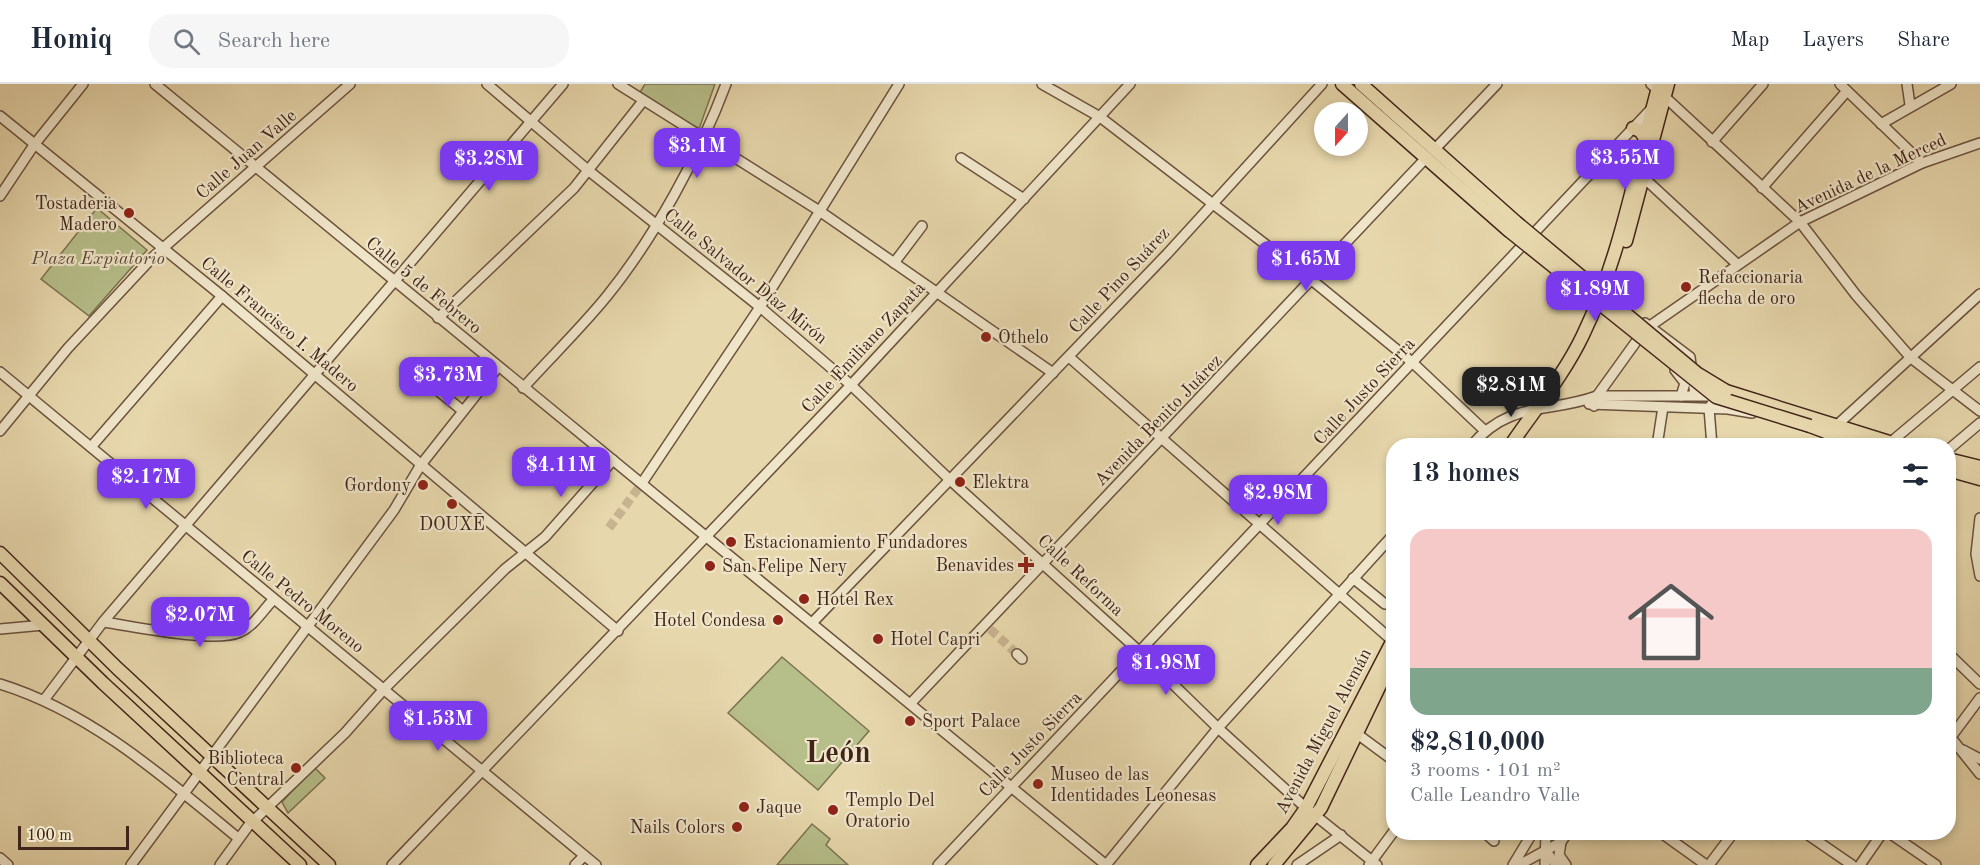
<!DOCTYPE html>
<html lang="en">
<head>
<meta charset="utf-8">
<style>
	body { margin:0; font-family:"Old Standard TT",serif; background:#f6f6f7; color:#1f2937; height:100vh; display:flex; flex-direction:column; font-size:22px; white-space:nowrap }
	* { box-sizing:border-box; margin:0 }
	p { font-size:20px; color:#747a83 }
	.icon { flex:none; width:33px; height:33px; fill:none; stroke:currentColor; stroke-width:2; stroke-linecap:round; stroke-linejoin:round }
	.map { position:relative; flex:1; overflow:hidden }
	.panel { position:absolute; left:1386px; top:354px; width:570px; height:402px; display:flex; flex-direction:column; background:#fff; border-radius:24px; box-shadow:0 3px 9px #0003 }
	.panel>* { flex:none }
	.needle { width:39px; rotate:201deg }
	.buttons { position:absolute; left:1314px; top:18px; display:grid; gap:12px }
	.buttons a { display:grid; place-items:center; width:54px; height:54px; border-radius:50%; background:#fff; box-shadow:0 3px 9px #0003; font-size:30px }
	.scale { position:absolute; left:18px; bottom:15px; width:111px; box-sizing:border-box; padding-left:6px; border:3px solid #42251a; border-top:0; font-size:16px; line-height:21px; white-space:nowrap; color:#42251a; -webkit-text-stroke:4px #efe5c9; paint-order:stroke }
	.price { position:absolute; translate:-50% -51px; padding:0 14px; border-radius:12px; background:#7c3aed; color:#fff; font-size:20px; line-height:39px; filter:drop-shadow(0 2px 3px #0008) }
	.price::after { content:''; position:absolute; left:50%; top:36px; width:18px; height:14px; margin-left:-9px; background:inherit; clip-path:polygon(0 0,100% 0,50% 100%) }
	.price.current { background:#222; color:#fff }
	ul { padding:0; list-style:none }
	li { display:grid; align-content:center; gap:12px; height:318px; padding:0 24px }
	li span { display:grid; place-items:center; height:186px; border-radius:18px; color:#555 }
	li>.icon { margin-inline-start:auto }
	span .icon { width:108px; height:108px; fill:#fffc; stroke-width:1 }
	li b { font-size:26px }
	h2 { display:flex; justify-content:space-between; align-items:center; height:72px; padding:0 24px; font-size:26px }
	header { display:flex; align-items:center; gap:36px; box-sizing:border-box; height:84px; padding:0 30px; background:#fff; border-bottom:2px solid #e0e1e3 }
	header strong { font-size:28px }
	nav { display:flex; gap:33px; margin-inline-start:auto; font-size:21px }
	.search { width:420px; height:54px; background:#f6f6f7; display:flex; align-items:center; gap:15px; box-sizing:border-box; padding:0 21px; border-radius:24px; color:#747a83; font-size:22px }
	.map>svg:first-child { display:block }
	.green { fill:#b6be89; stroke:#7c7252; stroke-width:1.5 }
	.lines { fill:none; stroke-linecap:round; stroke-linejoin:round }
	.minor-tunnel { stroke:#c6b38f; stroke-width:9; stroke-dasharray:9 4.5; stroke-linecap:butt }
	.minor-casing { stroke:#6b523e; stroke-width:12 }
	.major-casing { stroke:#42251a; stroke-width:15 }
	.minor { stroke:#efe5c9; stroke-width:9 }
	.major { stroke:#e7d7ac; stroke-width:12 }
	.major-bridge-casing { stroke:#42251a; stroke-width:15; stroke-linecap:butt }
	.major-bridge { stroke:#e7d7ac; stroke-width:12 }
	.poi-dot { fill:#8f2418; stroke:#efe5c9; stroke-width:2 }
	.labels { text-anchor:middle; stroke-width:4.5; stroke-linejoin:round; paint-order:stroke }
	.street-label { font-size:18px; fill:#42251a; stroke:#efe5c9 }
	.poi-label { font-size:18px; fill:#42251a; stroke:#efe5c9; text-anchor:start }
	.park-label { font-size:18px; font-style:italic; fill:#5f4b36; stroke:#efe5c9 }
	.town-label { font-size:30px; font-weight:bold; fill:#42251a; stroke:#efe5c9 }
</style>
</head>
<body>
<header>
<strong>Homiq</strong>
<div class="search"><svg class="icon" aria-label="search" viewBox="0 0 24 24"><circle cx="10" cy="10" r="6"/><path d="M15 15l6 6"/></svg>Search here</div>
<nav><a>Map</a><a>Layers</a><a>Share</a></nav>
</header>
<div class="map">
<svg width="1980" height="781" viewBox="0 0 1980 781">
	<rect width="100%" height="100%" fill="#e7d7ac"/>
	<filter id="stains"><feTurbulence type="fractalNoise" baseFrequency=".00333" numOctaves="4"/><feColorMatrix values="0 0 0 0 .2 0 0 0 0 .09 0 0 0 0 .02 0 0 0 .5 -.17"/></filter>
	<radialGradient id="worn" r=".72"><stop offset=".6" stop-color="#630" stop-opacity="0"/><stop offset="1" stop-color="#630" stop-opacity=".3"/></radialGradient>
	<g class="green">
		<path d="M645,0h70l-16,45 -60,-35z"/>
		<path d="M97,124l50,42 -58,66 -48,-37z"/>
		<path d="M782,573l87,74 -51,59 -90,-77z"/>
		<path d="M314,683l11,11 -37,35 -6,-11z"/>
		<path d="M812,740l18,15 -4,6 22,20h-71z"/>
	</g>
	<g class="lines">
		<g class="minor-tunnel">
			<path d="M609,444l33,-45"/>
			<path d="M990,545l27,25"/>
		</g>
		<g class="minor-casing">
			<g id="minor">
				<path d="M155,0l951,781"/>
				<path d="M487,0l102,87 171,136 91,78 98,94 191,173 78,76 88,80 71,57"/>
				<path d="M618,0l200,126 235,163"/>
				<path d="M1042,0l58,33 213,164 100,82 71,67"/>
				<path d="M1651,0l149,138 56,73 55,63 69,53"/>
				<path d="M1840,0l82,79"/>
				<path d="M1907,0l3,21"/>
				<path d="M0,32l222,180 396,335"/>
				<path d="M1881,40l70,-40"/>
				<path d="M1712,58l51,-58"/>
				<path d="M1438,68l-4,-2 63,-66"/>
				<path d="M961,74l63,41"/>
				<path d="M1644,94l93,86"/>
				<path d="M1762,104l85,-97"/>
				<path d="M0,112l34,-51 49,-61"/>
				<path d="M894,179l28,-37"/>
				<path d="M438,234l136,-130 69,-87"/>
				<path d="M1645,239l45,34 5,38"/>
				<path d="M1069,273l325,285"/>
				<path d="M1675,286l10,13 -4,13"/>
				<path d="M0,288l596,493"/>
				<path d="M425,296l38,31"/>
				<path d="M523,304c28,-31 58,-60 84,-92 47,-58 93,-142 119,-212"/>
				<path d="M1589,320l139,5 24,4"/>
				<path d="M1594,322l3,-10 41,-57 12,-13 150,-104 122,-59 58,-20"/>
				<path d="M0,347l68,-83 85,-91 197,-173"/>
				<path d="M1891,358l89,-75"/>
				<path d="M1471,362c39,-46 77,-32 126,-50h119"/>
				<path d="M1657,362l6,-39"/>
				<path d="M1712,362l-3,-38 3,-4"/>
				<path d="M1824,362l12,-20 144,-132"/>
				<path d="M91,363l131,-151"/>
				<path d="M1948,366l32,-27"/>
				<path d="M642,399l118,-176 139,-223"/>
				<path d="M1980,434l-4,36 4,22"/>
				<path d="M1353,494l32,26"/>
				<path d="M103,538c30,4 112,22 137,10 14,-6 23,-22 33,-32"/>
				<path d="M812,539l355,-369 155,-170"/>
				<path d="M0,545l44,-4"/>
				<path d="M1948,569l32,31"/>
				<path d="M1017,570l5,5"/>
				<path d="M0,600c91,28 165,94 238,154"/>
				<path d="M44,616l59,-78 460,-538"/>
				<path d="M911,619l515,-545"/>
				<path d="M1356,649l38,28"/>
				<path d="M1948,650l32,40"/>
				<path d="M1948,657l32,-43"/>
				<path d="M1963,666l17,9"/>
				<path d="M1484,748l10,9"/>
				<path d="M1660,748l46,33"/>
				<path d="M1804,748l48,33"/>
				<path d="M1888,748l48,33"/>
				<path d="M1561,758l-2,13 7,10"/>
				<path d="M1546,767l10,14"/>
				<path d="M0,774l8,7"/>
				<path d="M131,781l263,-355 26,-44 78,-99"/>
				<path d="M220,781l29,-40 96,-92 39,-44 121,-120 40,-32 68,-77"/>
				<path d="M392,781l459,-480 279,-301"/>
				<path d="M575,781l9,-9"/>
				<path d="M938,781l714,-757"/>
				<path d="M1106,781l112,-137 176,-194"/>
				<path d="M1297,781l44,-30"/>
				<path d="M1369,781l25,-34"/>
				<path d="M1513,781l20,-33"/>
				<path d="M1519,781l42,-23 7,-10"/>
				<path d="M1545,781l1,-33"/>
				<path d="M1709,781l25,-33"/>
				<path d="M1860,781l23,-33"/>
			</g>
		</g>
		<g class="major-casing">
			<g id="major">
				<path d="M1342,0l166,146"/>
				<path d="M1361,0l155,138"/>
				<path d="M1633,44l7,3 5,7"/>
				<path d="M1626,157l42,-157"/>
				<path d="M1726,307l176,55"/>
				<path d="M1810,342l54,20"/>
				<path d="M1510,362c25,-37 54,-71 73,-111 38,-79 53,-168 76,-251"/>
				<path d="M1948,375l32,8"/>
				<path d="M1948,386l32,9"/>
				<path d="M0,469l117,115 212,197"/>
				<path d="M0,499l103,100 197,182"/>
				<path d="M1257,781l35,-37 14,-20 88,-170"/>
				<path d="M1274,781l47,-57 73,-152"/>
			</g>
		</g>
		<use href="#minor" class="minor"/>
		<use href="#major" class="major"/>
		<g class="major-bridge-casing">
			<g id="major-bridge">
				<path d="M1516,138l182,152 28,17"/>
				<path d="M1508,146l208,167 94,29"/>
			</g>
		</g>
		<use href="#major-bridge" class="major-bridge"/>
	</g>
	<g class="poi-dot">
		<circle cx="129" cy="129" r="6"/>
		<circle cx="1686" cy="203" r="6"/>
		<circle cx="986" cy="253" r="6"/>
		<circle cx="960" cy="398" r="6"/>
		<circle cx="423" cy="401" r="6"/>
		<circle cx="452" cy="420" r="6"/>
		<circle cx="731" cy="458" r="6"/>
		<path d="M1023 472h6v6h6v6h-6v6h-6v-6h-6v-6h6z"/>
		<circle cx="710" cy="482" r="6"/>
		<circle cx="804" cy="515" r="6"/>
		<circle cx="778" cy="536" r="6"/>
		<circle cx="878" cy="555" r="6"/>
		<circle cx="910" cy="637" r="6"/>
		<circle cx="296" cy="684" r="6"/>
		<circle cx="1038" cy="700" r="6"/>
		<circle cx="744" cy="723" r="6"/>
		<circle cx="833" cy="726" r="6"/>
		<circle cx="737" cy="743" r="6"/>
	</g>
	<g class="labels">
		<g class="street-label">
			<text transform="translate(246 70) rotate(-41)" y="6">Calle Juan Valle</text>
			<text transform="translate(1870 89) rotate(-25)" y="6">Avenida de la Merced</text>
			<text transform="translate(746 192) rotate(39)" y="6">Calle Salvador Díaz Mirón</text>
			<text transform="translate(1119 196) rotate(-47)" y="6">Calle Pino Suárez</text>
			<text transform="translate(424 201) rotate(39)" y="6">Calle 5 de Febrero</text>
			<text transform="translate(280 240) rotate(40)" y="6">Calle Francisco I. Madero</text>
			<text transform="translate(863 263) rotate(-47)" y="6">Calle Emiliano Zapata</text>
			<text transform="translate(1364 307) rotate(-47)" y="6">Calle Justo Sierra</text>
			<text transform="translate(1158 336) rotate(-46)" y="6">Avenida Benito Juárez</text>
			<text transform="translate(1081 491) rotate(43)" y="6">Calle Reforma</text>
			<text transform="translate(303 517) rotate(39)" y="6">Calle Pedro Moreno</text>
			<text transform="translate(1323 647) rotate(-62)" y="6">Avenida Miguel Alemán</text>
			<text transform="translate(1030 660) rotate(-46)" y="6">Calle Justo Sierra</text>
		</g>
		<g class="poi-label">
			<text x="117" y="125" text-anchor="end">Tostaderia<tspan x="117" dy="21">Madero</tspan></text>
			<text x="1698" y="199">Refaccionaria<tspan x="1698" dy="21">flecha de oro</tspan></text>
			<text x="998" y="259">Othelo</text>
			<text x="972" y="404">Elektra</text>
			<text x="411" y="407" text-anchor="end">Gordony</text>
			<text x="452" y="446" text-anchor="middle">DOUXĒ</text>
			<text x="743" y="464">Estacionamiento Fundadores</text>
			<text x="1014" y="487" text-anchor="end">Benavides</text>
			<text x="722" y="488">San Felipe Nery</text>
			<text x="816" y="521">Hotel Rex</text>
			<text x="766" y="542" text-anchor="end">Hotel Condesa</text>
			<text x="890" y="561">Hotel Capri</text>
			<text x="922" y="643">Sport Palace</text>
			<text x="284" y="680" text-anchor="end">Biblioteca<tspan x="284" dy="21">Central</tspan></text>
			<text x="1050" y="696">Museo de las<tspan x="1050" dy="21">Identidades Leonesas</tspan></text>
			<text x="845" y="722">Templo Del<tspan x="845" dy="21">Oratorio</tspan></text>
			<text x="756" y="729">Jaque</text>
			<text x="725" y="749" text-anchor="end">Nails Colors</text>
		</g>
		<g class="park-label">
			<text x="98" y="180">Plaza Expiatorio</text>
		</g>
		<g class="town-label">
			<text x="838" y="678">León</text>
		</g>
	</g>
	<rect width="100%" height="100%" filter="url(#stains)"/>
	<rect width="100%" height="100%" fill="url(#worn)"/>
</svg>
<div class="buttons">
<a><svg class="needle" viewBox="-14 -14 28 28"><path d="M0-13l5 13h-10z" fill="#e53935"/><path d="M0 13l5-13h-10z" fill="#747a83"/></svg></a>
</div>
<div class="scale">100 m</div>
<b class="price" style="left:697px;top:95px">$3.1M</b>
<b class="price" style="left:1625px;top:107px">$3.55M</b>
<b class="price" style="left:489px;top:108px">$3.28M</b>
<b class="price" style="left:1306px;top:208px">$1.65M</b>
<b class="price" style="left:1595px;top:238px">$1.89M</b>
<b class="price" style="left:448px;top:324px">$3.73M</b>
<b class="price current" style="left:1511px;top:334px">$2.81M</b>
<b class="price" style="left:561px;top:414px">$4.11M</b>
<b class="price" style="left:146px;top:426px">$2.17M</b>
<b class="price" style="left:1278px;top:442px">$2.98M</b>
<b class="price" style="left:200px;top:564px">$2.07M</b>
<b class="price" style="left:1166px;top:612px">$1.98M</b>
<b class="price" style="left:438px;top:668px">$1.53M</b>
<section class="panel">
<h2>13 homes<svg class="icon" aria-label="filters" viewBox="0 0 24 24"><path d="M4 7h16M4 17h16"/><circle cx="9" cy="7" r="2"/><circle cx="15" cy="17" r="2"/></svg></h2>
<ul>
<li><span style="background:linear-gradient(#f6c9c9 75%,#7fa58c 0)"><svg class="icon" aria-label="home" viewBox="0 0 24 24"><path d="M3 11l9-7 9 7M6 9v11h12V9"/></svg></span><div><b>$2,810,000</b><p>3 rooms · 101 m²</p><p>Calle Leandro Valle</p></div></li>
</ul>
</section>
</div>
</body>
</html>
